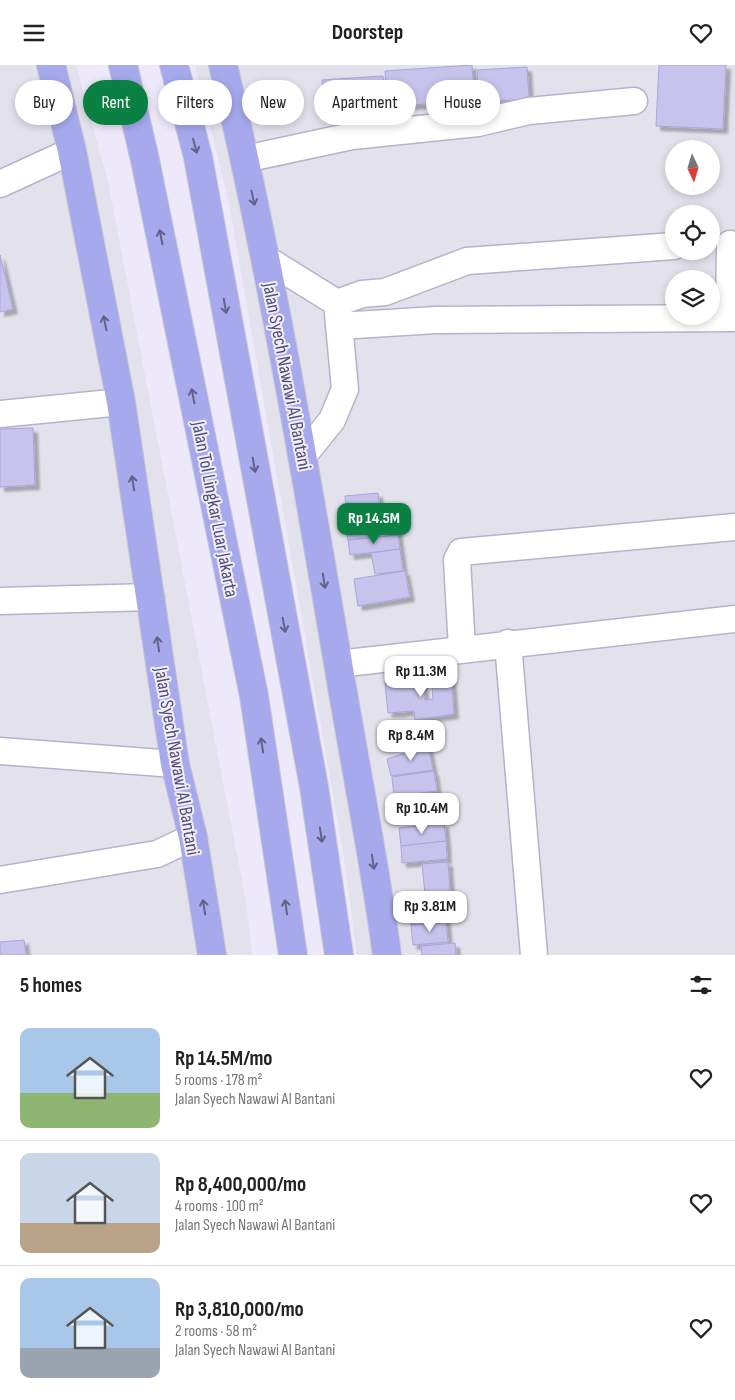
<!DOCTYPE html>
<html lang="en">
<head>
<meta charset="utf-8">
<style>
	body { margin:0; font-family:"Sofia Sans Condensed",sans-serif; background:#f2f2f2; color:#222; height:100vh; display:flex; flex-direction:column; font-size:19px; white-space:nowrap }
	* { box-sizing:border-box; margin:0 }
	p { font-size:16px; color:#767676 }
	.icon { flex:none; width:28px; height:28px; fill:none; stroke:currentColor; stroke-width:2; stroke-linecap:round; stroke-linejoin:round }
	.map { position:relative; height:890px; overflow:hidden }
	.side { display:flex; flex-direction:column; background:#fff; flex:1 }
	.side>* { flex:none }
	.guide { position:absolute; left:15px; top:15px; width:705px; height:45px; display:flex; gap:10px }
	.needle { width:32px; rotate:176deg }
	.controls { position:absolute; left:665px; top:75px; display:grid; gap:10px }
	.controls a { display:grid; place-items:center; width:55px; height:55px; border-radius:50%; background:#fff; box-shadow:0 2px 8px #0003; font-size:25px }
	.price { position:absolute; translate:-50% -42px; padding:0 11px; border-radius:10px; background:#fff; color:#222; font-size:16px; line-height:32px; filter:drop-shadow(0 1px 2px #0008) }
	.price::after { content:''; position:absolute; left:50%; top:30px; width:15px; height:11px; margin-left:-8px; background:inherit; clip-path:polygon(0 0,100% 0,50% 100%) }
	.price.on { background:#0b8043; color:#fff }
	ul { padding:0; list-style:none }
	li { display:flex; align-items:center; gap:15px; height:125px; padding:0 20px }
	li+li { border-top:1px solid #e0e0e0 }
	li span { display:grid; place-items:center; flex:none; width:140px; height:100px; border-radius:10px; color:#555 }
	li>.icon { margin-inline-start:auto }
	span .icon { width:60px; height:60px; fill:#fffc; stroke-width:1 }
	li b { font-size:21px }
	h2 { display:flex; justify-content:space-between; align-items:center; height:60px; padding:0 20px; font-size:21px }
	.pill { padding:0 18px; border-radius:22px; background:#fff; box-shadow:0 2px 8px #0003; font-size:18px; line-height:45px }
	.pill.on { background:#0b8043; color:#fff }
	header { display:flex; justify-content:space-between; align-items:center; height:65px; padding:0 20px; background:#fff; font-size:22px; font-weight:700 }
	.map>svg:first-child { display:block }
	.industrial { fill:#e3e1eb; fill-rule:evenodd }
	.building { fill:#c7c3ec; stroke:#a9a5dd; filter:url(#shadow) }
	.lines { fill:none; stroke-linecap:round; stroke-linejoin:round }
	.minor-casing { stroke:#b6b2cd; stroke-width:29 }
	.highway-casing { stroke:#c7c7d2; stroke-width:30 }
	.minor { stroke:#fff; stroke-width:26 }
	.highway { stroke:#a6a9ec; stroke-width:28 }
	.oneway { stroke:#62618a }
	.labels { text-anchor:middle; stroke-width:4; stroke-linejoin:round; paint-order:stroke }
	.street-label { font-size:19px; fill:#514f71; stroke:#f2eefd }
</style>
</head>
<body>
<header><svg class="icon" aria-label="menu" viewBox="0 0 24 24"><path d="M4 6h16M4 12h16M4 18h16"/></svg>Doorstep<svg class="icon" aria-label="heart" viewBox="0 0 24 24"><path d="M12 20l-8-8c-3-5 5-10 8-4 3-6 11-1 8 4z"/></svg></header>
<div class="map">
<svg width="735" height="890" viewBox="0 0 735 890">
	<defs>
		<filter id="shadow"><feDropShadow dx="4.5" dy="4.5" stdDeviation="1" flood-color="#0004"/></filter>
	</defs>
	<rect width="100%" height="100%" fill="#ede8fa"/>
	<g class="industrial">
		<path d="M0,0h76l32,117 138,720 6,53h-252z"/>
		<path d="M195,0h540v890h-378l-14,-104 -114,-647zM674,84h37v37h-37zM674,149h37v37h-37zM674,214h37v37h-37z"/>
	</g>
	<g class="building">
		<path d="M472,0l2,35 -86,7 -3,-36z"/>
		<path d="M659,0h67l-3,64 -67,-3z"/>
		<path d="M527,2l2,32 -50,3 -2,-32z"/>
		<path d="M383,11l2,25 -61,3 -2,-24z"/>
		<path d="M0,190l13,54 -13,3z"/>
		<path d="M33,363l2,57 -35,2v-58z"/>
		<path d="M378,428l2,20 -33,3 -2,-20z"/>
		<path d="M396,447l2,23 -50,5 -3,-22z"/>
		<path d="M398,470l2,14 -50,6 -2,-15z"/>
		<path d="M400,484l3,22 -28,3 -4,-21z"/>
		<path d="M405,506l5,26 -52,9 -4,-27z"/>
		<path d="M451,609l3,40 -39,6 -1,-9 -26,2 -3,-30 38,-4 2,21 8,-1 -2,-23z"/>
		<path d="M428,681l5,24 -42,6 -4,-17z"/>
		<path d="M434,706l3,20 -43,5 -2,-19z"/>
		<path d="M444,758l2,18 -45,5 -2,-18z"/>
		<path d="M446,776l1,18 -45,4 -1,-17z"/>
		<path d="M448,797l2,31 -25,1 -3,-30z"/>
		<path d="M444,831l2,26 -35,3 -2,-26z"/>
		<path d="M446,857l2,20 -35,3 -2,-20z"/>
		<path d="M24,875l2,15h-26v-13z"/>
		<path d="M455,878l1,12h-34l-1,-9z"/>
	</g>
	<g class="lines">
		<g class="minor-casing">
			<g id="minor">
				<path d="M245,94l107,-23 126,-13 51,-12 105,-10"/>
				<path d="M0,119l72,-33"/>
				<path d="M266,194l71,44 8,86 -13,31 -29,36"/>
				<path d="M337,238l25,-9 23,-2 82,-31 207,-15"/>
				<path d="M729,253l1,-74"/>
				<path d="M339,261l97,-6 299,-2"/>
				<path d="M0,349l121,-12"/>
				<path d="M0,536l151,-4"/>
				<path d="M508,578l26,312"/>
				<path d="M462,584l-5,-89 4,-8 274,-25"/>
				<path d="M338,599l397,-45"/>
				<path d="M0,686l175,13"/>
				<path d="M0,815l157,-26 36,-17"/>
			</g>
		</g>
		<g class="highway-casing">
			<g id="highway">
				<path d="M51,0l21,86 49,251 54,362 18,73 19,118"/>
				<path d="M123,0l22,95 109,536 39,259"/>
				<path d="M174,0l24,92 116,630 25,168"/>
				<path d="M223,0c47,198 81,398 115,598 16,98 36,194 49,292"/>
			</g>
		</g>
		<use href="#minor" class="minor"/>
		<use href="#highway" class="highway"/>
	</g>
	<defs><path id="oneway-shaft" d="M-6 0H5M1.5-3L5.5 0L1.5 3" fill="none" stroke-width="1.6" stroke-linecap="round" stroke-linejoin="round" transform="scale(1.25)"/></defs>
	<g class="oneway">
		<use href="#oneway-shaft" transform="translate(195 81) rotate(75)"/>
		<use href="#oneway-shaft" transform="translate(253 133) rotate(78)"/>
		<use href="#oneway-shaft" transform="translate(161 172) rotate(-101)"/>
		<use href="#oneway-shaft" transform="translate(225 241) rotate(80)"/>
		<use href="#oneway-shaft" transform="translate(105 258) rotate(-101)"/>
		<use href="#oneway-shaft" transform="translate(193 331) rotate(-101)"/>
		<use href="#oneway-shaft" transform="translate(254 400) rotate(80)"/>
		<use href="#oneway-shaft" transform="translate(133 418) rotate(-99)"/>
		<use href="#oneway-shaft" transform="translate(324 516) rotate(81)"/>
		<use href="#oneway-shaft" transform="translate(284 560) rotate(79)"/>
		<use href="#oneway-shaft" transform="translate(158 579) rotate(-98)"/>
		<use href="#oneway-shaft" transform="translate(262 680) rotate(-99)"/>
		<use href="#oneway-shaft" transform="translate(321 770) rotate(81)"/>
		<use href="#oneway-shaft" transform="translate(373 797) rotate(81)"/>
		<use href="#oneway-shaft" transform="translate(204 842) rotate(-99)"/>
		<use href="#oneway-shaft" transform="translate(286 842) rotate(-98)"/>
	</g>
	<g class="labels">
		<g class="street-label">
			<text transform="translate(288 311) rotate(79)" y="7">Jalan Syech Nawawi Al Bantani</text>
			<text transform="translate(216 444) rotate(79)" y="7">Jalan Tol Lingkar Luar Jakarta</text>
			<text transform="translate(178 696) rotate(80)" y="7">Jalan Syech Nawawi Al Bantani</text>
		</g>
	</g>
</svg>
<div class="controls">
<a><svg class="needle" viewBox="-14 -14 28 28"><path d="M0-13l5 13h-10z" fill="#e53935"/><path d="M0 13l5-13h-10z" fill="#767676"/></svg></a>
<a><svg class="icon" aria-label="locate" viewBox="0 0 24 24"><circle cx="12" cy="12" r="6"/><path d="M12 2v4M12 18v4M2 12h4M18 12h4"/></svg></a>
<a><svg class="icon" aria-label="layers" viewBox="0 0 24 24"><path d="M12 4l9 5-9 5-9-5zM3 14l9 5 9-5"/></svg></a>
</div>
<b class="price on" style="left:374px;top:480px">Rp 14.5M</b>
<b class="price" style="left:421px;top:633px">Rp 11.3M</b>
<b class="price" style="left:411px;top:697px">Rp 8.4M</b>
<b class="price" style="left:422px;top:770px">Rp 10.4M</b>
<b class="price" style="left:430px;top:868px">Rp 3.81M</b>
<div class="guide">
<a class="pill">Buy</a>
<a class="pill on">Rent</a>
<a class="pill">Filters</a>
<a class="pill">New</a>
<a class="pill">Apartment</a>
<a class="pill">House</a>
</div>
</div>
<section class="side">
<h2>5 homes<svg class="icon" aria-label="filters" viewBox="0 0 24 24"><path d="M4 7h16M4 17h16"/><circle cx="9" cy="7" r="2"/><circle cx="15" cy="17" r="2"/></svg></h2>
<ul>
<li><span style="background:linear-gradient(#a9c7e8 65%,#8fb573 0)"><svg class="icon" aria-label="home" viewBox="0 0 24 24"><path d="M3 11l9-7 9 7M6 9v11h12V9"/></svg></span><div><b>Rp 14.5M/mo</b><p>5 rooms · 178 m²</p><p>Jalan Syech Nawawi Al Bantani</p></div><svg class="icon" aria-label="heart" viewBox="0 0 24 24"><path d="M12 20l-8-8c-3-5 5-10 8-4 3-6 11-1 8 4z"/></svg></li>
<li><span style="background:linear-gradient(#c9d6e8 70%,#b9a48a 0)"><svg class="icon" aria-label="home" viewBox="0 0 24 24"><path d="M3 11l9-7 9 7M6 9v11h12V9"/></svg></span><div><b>Rp 8,400,000/mo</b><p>4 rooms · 100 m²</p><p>Jalan Syech Nawawi Al Bantani</p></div><svg class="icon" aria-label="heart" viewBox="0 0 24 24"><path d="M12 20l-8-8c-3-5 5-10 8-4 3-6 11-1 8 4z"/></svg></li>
<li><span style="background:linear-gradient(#a9c7e8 70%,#9aa5b1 0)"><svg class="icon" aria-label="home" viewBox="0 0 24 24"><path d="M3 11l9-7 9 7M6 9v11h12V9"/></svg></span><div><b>Rp 3,810,000/mo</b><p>2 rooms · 58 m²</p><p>Jalan Syech Nawawi Al Bantani</p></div><svg class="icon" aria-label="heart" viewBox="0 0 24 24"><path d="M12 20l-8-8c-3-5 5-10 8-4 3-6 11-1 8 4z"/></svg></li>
</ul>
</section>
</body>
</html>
